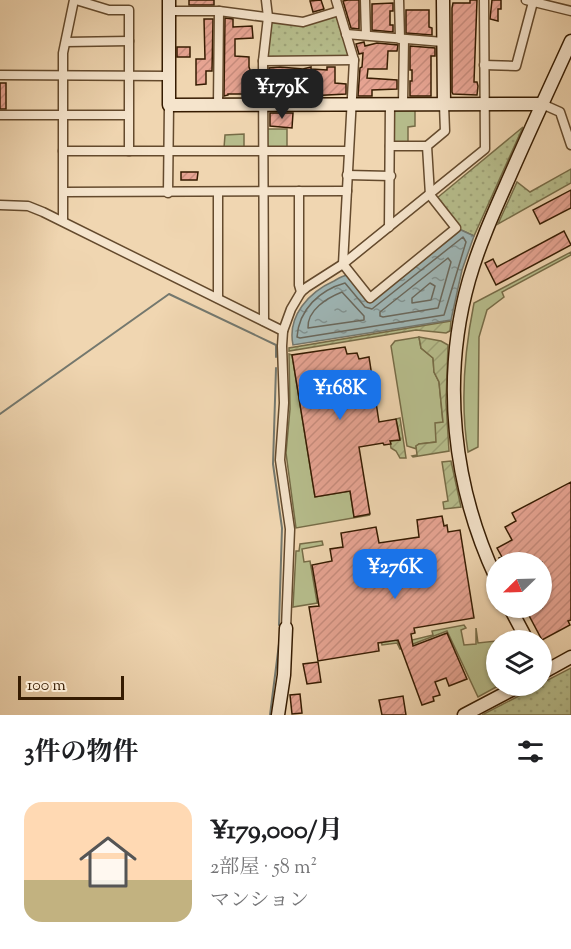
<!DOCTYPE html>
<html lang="ja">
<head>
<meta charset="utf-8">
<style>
	body { margin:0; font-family:"Sorts Mill Goudy","Noto Serif JP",serif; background:#f2f2f2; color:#202124; height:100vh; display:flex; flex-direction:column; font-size:22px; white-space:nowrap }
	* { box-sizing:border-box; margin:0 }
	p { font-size:20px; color:#757577 }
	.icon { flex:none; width:33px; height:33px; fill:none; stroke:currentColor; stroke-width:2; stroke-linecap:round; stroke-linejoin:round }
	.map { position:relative; height:715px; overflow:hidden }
	.panel { display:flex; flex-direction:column; background:#fff; flex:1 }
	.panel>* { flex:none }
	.needle { width:39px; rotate:247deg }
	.fabs { position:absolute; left:486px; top:552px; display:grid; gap:12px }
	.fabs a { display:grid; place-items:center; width:66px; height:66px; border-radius:50%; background:#fff; box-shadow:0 2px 4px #0004; font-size:30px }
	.scale { position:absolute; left:18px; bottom:15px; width:106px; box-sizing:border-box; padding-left:6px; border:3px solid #351b01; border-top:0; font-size:16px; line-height:21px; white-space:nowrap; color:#351b01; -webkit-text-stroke:4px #f5e4cc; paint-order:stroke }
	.price { position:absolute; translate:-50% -51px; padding:0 14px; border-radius:12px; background:#1a73e8; color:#fff; font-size:20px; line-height:39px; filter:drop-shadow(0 2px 3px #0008) }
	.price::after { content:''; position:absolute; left:50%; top:36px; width:18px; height:14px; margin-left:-9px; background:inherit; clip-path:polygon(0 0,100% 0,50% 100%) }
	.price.on { background:#222; color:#fff }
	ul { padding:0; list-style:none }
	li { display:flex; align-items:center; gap:18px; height:150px; padding:0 24px }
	li span { display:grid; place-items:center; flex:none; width:168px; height:120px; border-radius:18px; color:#555 }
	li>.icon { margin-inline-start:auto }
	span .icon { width:72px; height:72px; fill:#fffc; stroke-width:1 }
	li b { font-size:26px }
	h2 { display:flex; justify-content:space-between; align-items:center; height:72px; padding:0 24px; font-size:26px }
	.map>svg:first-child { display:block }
	.grass { fill:#b7be8d; stroke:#766c47; stroke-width:1.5 }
	.park { fill:url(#park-dots); stroke:#766c47; stroke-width:1.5 }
	.garden { fill:url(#garden-furrows); stroke:#766c47; stroke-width:1.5 }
	.water { fill:url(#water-ripples); stroke:#74786e; stroke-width:1.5 }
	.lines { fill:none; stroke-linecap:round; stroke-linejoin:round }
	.shore { stroke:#6a685c; stroke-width:1.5 }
	.stream { stroke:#74786e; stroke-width:2 }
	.building { fill:url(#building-hatch); stroke:#351b01; stroke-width:1.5 }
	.street-casing { stroke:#644a2d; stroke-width:11 }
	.secondary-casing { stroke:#351b01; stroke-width:15 }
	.street { stroke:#f5e4cc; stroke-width:8 }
	.secondary { stroke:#f5e4cc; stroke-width:12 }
</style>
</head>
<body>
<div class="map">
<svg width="571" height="715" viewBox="0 0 571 715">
	<defs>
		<pattern id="park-dots" width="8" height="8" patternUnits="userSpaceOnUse" patternTransform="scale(1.5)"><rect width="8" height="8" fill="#b7be8d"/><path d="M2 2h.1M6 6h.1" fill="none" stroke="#9ea378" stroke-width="1.8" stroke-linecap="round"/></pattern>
		<pattern id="garden-furrows" width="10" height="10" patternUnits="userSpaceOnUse" patternTransform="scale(1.5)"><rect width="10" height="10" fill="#b7be8d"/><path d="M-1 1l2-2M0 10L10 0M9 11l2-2" fill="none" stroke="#9ea378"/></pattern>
		<pattern id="water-ripples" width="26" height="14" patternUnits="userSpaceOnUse" patternTransform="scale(1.5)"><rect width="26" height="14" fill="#9eb6b6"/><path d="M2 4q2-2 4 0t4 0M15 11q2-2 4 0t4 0" fill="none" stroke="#829392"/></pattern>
		<pattern id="building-hatch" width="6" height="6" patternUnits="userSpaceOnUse" patternTransform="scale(1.5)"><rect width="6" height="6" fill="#e8a594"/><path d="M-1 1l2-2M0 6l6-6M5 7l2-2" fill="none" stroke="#c88d7e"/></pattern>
	</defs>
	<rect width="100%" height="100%" fill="#f0d6b1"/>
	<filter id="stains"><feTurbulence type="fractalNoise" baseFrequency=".00333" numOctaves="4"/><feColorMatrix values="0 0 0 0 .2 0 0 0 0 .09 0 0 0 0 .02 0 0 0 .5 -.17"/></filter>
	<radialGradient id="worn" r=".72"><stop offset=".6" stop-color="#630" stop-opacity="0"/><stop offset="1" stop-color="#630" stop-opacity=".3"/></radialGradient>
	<g class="grass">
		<path d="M395,110h20v16l-7,1v16l-15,-1 -1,-29z"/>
		<path d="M267,129h20v19h-17l-3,-3z"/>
		<path d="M244,134v14h-20l1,-13z"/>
		<path d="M571,252v3l-69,37 2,5 -17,13 -8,27 -1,110 -10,5c-8,-50 -4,-99 6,-149z"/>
		<path d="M419,337l2,11 12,10 1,14 5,10 4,41 -7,19 -17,2 -3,2 1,3 -10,-3 -16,-100 4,-5z"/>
		<path d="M289,354l3,1 23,142 35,-6 4,25 16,-1 -74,13 -10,-75 4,-44z"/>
		<path d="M322,541l1,4 -21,4 2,13 6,-1 7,41 57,-10 25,53 13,-2v-3l21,-5 -1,-4 32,-6 2,3 -5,2 3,15 12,-1v-16l2,15 18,-2v45h2l-20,11 -31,-66 -47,18 -3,-6 -15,2 -10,-51 -79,13 3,-56h3l1,-7z"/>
	</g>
	<g class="park">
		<path d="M334,16l3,2 12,36 -5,4 -74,1 -4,-5 2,-30 4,-3z"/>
		<path d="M523,127l-49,109 -13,-6 -24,-29v-3z"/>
		<path d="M571,169v14l-73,41 19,-42 13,10z"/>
		<path d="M571,668v47h-89l56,-29h4v-3z"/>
	</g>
	<g class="garden">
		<path d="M451,321l-1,10 -4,2 -30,-3 -127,21v-3z"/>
		<path d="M419,337l22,4 7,4 -2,57 3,49 -36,6 -1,-1 5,-1 -1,-9 3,-2 17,-2 -1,-19 8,-1 -4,-40 -5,-10 -1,-14 -12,-10z"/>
		<path d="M400,418l6,40h-6l-4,-7 -5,-3 -1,-7 10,-2 -4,-20z"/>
		<path d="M451,461l10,46 -17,2 -1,-7 5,-1 -6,-39z"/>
	</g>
	<path class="water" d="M461,230l13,6 -12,34 -11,50 -158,25c-6,-29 16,-53 41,-64 5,-3 8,-5 13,-6l23,28z"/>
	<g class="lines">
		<g class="shore">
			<path d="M463,237l3,5 -22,73 -144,23 -3,-1c2,-28 23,-47 48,-54l20,24 7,2z"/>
			<path d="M448,258l3,4 -13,46 -55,9 -3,-1v-4z"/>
			<path d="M430,283l5,3 -4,14 -19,3v-5z"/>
			<path d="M342,292l22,24v4l-56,8c-1,-18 19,-30 34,-36z"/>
		</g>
		<g class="stream">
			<path d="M276,368l-3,96 9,64 -3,97"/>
			<path d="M0,414l169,-120 107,51v12"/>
			<path d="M270,715l9,-71"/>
		</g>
	</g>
	<g class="building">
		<rect x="189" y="0" width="25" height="5"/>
		<path d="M321,0l3,9 -11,3 -3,-11z"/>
		<path d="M348,0h11v29l-8,-1 -8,-27z"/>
		<path d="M470,0h7l-3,82h3l1,4 -1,9 -24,-1 -1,-2v-84l1,-5h17z"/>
		<path d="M492,0h9v9h-3v12l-8,-2z"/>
		<path d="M393,3v8h-3v14h3v7l-21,-2v-26z"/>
		<path d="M406,10h23v17l3,1v7l-26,-2z"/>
		<path d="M225,18l8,1v8l19,-1 1,12 -18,1v17l14,1v10l4,11 -1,19h-8v-3h-16v1l-4,1z"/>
		<path d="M204,19h9l-1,52h-6v13l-10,1v-26h9z"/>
		<path d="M364,42l1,4 12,-3 21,2 -1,6h-9l-1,18h-19l-1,9 30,2v9l-25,1v6h-14l2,-28 2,-1 1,-14 -4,1 -3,-10z"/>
		<path d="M410,46l25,2v8h-4v40h-21v-15h2v-11h-2z"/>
		<rect x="177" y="47" width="13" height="10"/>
		<path d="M280,67l23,2 8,-2v2l16,1v-3h8v16l11,1v10l-38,2 -38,-2 -1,-26z"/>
		<rect x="0" y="83" width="6" height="26"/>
		<path d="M270,113h23l-1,15 -22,-2z"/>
		<path d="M181,172h17l-1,8h-16z"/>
		<path d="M571,190v18l-31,16 -7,-14z"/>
		<path d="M564,231l7,14 -75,40 -11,-22 8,-4 4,8z"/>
		<path d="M345,347l2,7 10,-1 2,6 10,-2 10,65 17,-3 4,21 -10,1 1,3 -7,1 -1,-2 -24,4 11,67 -16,3 -4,-26 -35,6 -23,-142z"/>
		<path d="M571,482v138l-3,1 2,4 -28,15 -17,-32h17v-46h-41l-2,-4 3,-1 -5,-9 15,-8 -7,-13 11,-6 -4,-8z"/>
		<path d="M442,516l2,10 3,-1 1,7 12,-2 14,88 -60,10 1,5 -4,1 2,12 34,-13 20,46 -18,7 -3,-8 -11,4 5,13 -7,2 1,4 -12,4 -24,-65 -20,3 1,8 -61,10 -9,-54 10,-1 -7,-41 20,-4 -2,-12 13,-2 -2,-14 35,-6 3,16 40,-6 -2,-17z"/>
		<path d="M318,662l3,20 -14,2 -4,-20z"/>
		<path d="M300,694l2,19 -10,1 -2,-19z"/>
		<path d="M403,696l3,19h-24l-3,-15z"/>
	</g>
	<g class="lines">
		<g class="street-casing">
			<g id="street">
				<path d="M76,0l33,10h20v141h219"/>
				<path d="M336,0l18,60 -11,204 27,34 86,-70 -26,-33 -3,-49 18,-15 -1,-26"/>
				<path d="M365,0l1,35"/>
				<path d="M399,0l1,39"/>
				<path d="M526,0l45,11"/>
				<path d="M169,11h50l84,11 36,-11"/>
				<path d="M346,34l97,8"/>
				<path d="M66,42l63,-1"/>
				<path d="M263,61l91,-1"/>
				<path d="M484,65l32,1 17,-64"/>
				<path d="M0,75l169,1"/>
				<path d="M403,104l1,-65"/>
				<path d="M542,104l18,8 11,33"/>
				<path d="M218,105l1,-94"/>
				<path d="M0,115h128"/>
				<path d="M390,146h37"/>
				<path d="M63,151h66"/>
				<path d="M347,175l44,1"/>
				<path d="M299,191v94l2,7"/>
				<path d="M64,192l283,-1"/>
				<path d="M168,193l1,-88"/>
				<path d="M0,205l28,1 15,6 240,119"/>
				<path d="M63,221v-168l11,-53"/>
				<path d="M389,227l1,-123"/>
				<path d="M218,298v-106"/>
				<path d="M264,321l-1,-260 5,-44 -2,-17"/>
				<path d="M286,628l4,-99 -10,-69 4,-57 -2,-57 1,-15 8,-22 10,-17 6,-5 36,-23 142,-115 -1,-149"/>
			</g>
		</g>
		<g class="secondary-casing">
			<g id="secondary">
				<path d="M169,0v105l373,-1"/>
				<path d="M443,0l1,105"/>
				<path d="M496,578c-43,-92 -55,-199 -27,-298 10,-35 25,-68 40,-102 20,-46 41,-91 62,-137"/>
				<path d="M510,608l17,32"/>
				<path d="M542,673l29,-16"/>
				<path d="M278,715l6,-40 2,-47"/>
				<path d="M464,715l55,-29"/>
			</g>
		</g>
		<use href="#street" class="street"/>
		<use href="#secondary" class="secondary"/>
	</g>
	<rect width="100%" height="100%" filter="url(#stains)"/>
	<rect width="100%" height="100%" fill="url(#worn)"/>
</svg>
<div class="fabs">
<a><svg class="needle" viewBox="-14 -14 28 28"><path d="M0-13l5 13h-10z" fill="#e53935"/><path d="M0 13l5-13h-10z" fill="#757577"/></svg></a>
<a><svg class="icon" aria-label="layers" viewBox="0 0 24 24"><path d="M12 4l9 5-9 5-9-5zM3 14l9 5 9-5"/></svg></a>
</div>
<div class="scale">100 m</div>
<b class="price on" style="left:282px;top:120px">¥179K</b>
<b class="price" style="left:340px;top:421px">¥168K</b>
<b class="price" style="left:395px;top:600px">¥276K</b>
</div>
<section class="panel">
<h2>3件の物件<svg class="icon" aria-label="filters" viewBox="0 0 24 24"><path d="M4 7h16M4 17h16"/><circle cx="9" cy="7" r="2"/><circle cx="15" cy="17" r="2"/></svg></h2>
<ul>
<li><span style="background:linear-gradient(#ffd9b3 65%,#c2b280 0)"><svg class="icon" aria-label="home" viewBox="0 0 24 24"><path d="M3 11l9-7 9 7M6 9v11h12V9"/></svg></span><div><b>¥179,000/月</b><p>2部屋 · 58 m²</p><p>マンション</p></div></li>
</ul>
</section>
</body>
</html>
